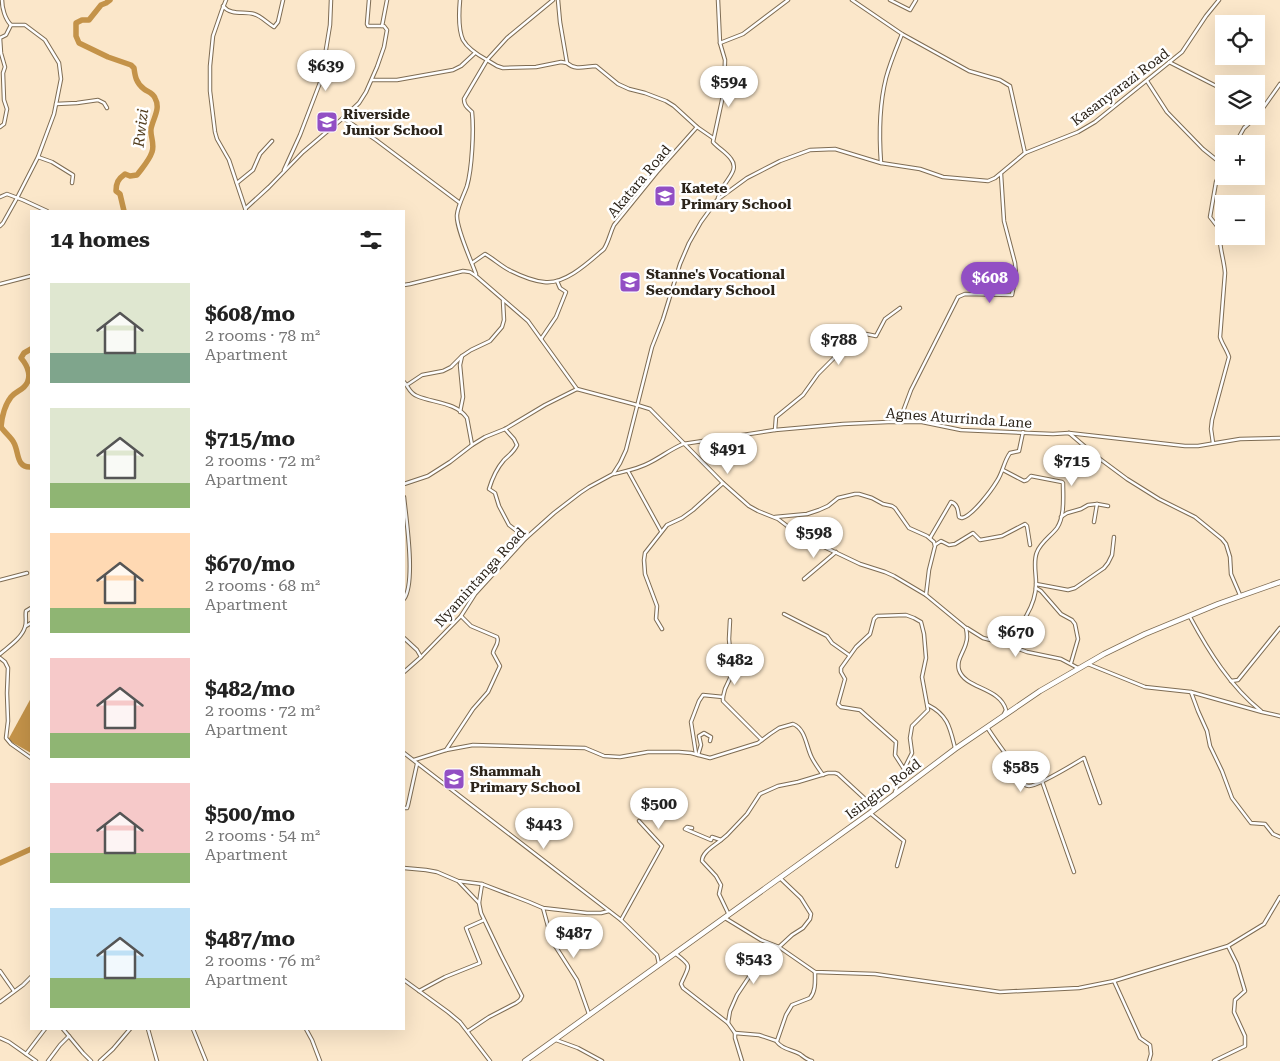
<!DOCTYPE html>
<html lang="en">
<head>
<meta charset="utf-8">
<style>
	body { margin:0; font-family:"Roboto Serif",serif; background:#f6f6f6; color:#222; height:100vh; display:flex; flex-direction:column; font-size:19px; white-space:nowrap }
	* { box-sizing:border-box; margin:0 }
	p { font-size:16px; color:#767676 }
	.icon { flex:none; width:28px; height:28px; fill:none; stroke:currentColor; stroke-width:2; stroke-linecap:round; stroke-linejoin:round }
	.map { position:relative; flex:1; overflow:hidden }
	.side { position:absolute; left:30px; top:210px; width:375px; height:820px; display:flex; flex-direction:column; background:#fff; border-radius:0px; box-shadow:0 5px 20px #0002 }
	.side>* { flex:none }
	.fabs { position:absolute; left:1215px; top:15px; display:grid; gap:10px }
	.fabs a { display:grid; place-items:center; width:50px; height:50px; border-radius:0px; background:#fff; box-shadow:0 5px 20px #0002; font-size:25px }
	.price { position:absolute; translate:-50% -42px; padding:0 11px; border-radius:18px; background:#fff; color:#222; font-size:16px; line-height:32px; filter:drop-shadow(0 1px 2px #0008) }
	.price::after { content:''; position:absolute; left:50%; top:30px; width:15px; height:11px; margin-left:-8px; background:inherit; clip-path:polygon(0 0,100% 0,50% 100%) }
	.price.on { background:#924fc4; color:#fff }
	ul { padding:0; list-style:none }
	li { display:flex; align-items:center; gap:15px; height:125px; padding:0 20px }
	li span { display:grid; place-items:center; flex:none; width:140px; height:100px; border-radius:0px; color:#555 }
	li>.icon { margin-inline-start:auto }
	span .icon { width:60px; height:60px; fill:#fffc; stroke-width:1 }
	li b { font-size:21px }
	h2 { display:flex; justify-content:space-between; align-items:center; height:60px; padding:0 20px; font-size:21px }
	.map>svg:first-child { display:block }
	.water { fill:#c49349 }
	.lines { fill:none; stroke-linecap:round; stroke-linejoin:round }
	.river { stroke:#c49349; stroke-width:5.5 }
	.minor-casing { stroke:#7e6c53; stroke-width:4.5 }
	.primary-casing { stroke:#7e6c53; stroke-width:6 }
	.minor { stroke:#fff; stroke-width:2.5 }
	.primary { stroke:#fff; stroke-width:4.5 }
	.labels { text-anchor:middle; stroke-width:5; stroke-linejoin:round; paint-order:stroke }
	.street-label { font-size:14px; fill:#2c241a; stroke:#fff }
	.poi-label { font-size:14px; font-weight:bold; fill:#2c241a; stroke:#fff; text-anchor:start }
	.water-label { font-size:15px; font-style:italic; fill:#503b1b; stroke:#fff }
</style>
</head>
<body>
<div class="map">
<svg width="1280" height="1061" viewBox="0 0 1280 1061">
	<rect width="100%" height="100%" fill="#fbe7ca"/>
	<path class="water" d="M31,698v55l-23,-13z"/>
	<g class="lines">
		<g class="river">
			<path d="M110,0l-4,3 -5,2 -12,15h-7l-6,3v13l3,7 29,14 23,8 3,3c1,8 2,15 10,21 4,3 9,4 11,9 6,11 -2,20 -4,31 -1,7 4,15 1,23 -3,9 -10,16 -15,23l-7,1 -5,-2c-7,5 -9,9 -9,17l4,3 4,17"/>
			<path d="M31,349l-7,4 -3,5c7,8 12,20 3,29 -4,4 -9,5 -13,10 -7,9 -9,19 -10,30 4,6 10,10 13,16 5,9 2,25 17,24"/>
			<path d="M0,863l31,-14"/>
		</g>
		<g class="minor-casing">
			<g id="minor">
				<path d="M2,0c0,8 3,19 9,25"/>
				<path d="M226,0l-4,10 -9,26 -3,30v25l5,41 2,7 12,21 17,51"/>
				<path d="M369,0l-2,24 1,2h14"/>
				<path d="M460,0c-1,11 -2,29 3,40 5,9 15,15 24,20l-23,39c0,7 4,9 8,13 2,18 0,57 -5,74 -3,9 -9,19 -10,29 -1,13 14,45 19,59"/>
				<path d="M553,0l-46,38 -20,22 10,6 6,2 33,-1 25,-5 6,1c9,8 19,3 29,3l22,18 11,5 16,4 21,8 8,5 23,21 16,11"/>
				<path d="M558,0l2,22 7,41"/>
				<path d="M852,0l50,34 67,37 31,9 10,6 15,67"/>
				<path d="M890,0l20,10 6,-10"/>
				<path d="M223,6c8,10 21,5 31,8 7,2 13,9 20,13l4,-5 5,-22"/>
				<path d="M720,43l23,-9 45,-34"/>
				<path d="M1169,62l55,28"/>
				<path d="M372,80h25l56,-10 8,-4 14,-13"/>
				<path d="M1147,81l20,31 36,37 20,16"/>
				<path d="M56,104l21,-1 21,-3 6,3 3,5"/>
				<path d="M343,118l33,22 84,63"/>
				<path d="M0,127l4,-3 3,-15 -3,-9 -1,-27 2,-6 -4,-14 -1,-15 6,-3 5,-10h14l20,15 14,23 2,16 -7,35 -16,43 -21,41 -14,25 -3,3"/>
				<path d="M1235,144l9,-16 14,-13 22,-31"/>
				<path d="M38,157l14,5 21,13 -1,8"/>
				<path d="M881,163c-2,-28 -2,-57 5,-85 4,-15 10,-29 16,-44"/>
				<path d="M284,170l16,-35 21,-55 9,-55 1,-25"/>
				<path d="M237,183l16,-13 7,-16 12,-13"/>
				<path d="M0,197l7,-3 16,6 24,11"/>
				<path d="M718,198c1,-3 3,-7 5,-11 5,-9 16,-18 8,-28 -5,-7 -13,-11 -18,-17l11,-51 1,-31 -5,-17 -2,-43"/>
				<path d="M246,208l23,-21 34,-35 40,-34 16,-15 7,-11 11,-25 7,-20 3,-17 -3,-4h-2l5,-26"/>
				<path d="M472,263l13,-9c9,5 17,13 26,17 10,5 23,10 33,11 21,3 45,-20 60,-33 5,-8 6,-16 10,-24l43,-53 40,-45"/>
				<path d="M0,284l31,-8"/>
				<path d="M404,285l6,-1 53,-13 7,1 6,4 52,45 49,68 60,16 13,4 73,74 26,23 9,5 20,8 21,16 61,29 25,8 9,4 32,19 40,33c1,5 2,10 0,15 -2,9 -10,17 -7,27 6,19 41,17 47,40l-2,4"/>
				<path d="M541,339l15,-22 10,-25 -6,-4 -3,-7"/>
				<path d="M404,382c5,5 5,11 13,14 16,7 39,6 50,22l5,27"/>
				<path d="M407,385l15,-10 21,-4 8,-4 11,-11 9,-6 19,-9 12,-14 2,-7 -1,-19"/>
				<path d="M460,412l3,-15 -3,-32 2,-9"/>
				<path d="M899,422l12,-32 47,-93 7,-3 47,1 4,-20 -1,-12 -11,-42 -3,-47"/>
				<path d="M505,429l9,10 3,6c-3,7 -8,10 -13,15 -7,8 -12,19 -15,29l6,4 4,13 10,19 17,13"/>
				<path d="M775,430l1,-13 27,-22 15,-21 24,-24 13,-10 11,-6 10,2 9,-17 15,-11"/>
				<path d="M1069,433l27,23 31,23 32,20 36,18 27,22 4,5 4,13 1,17 9,21"/>
				<path d="M1213,443l-2,-14 1,-9 17,-63c-2,-7 -7,-13 -9,-20l5,-64c-1,-15 -7,-28 -5,-43l-10,-13 6,-35 8,-18"/>
				<path d="M1003,470l21,11 3,-1 4,-4 31,6 1,1c0,14 2,33 -6,45 -6,8 -16,14 -20,24 -4,9 -1,21 -1,30 1,23 -16,45 -30,62"/>
				<path d="M628,471l33,60"/>
				<path d="M614,474c12,-3 24,-5 35,-11 12,-6 22,-14 34,-19l92,-14 68,-6 45,-2h34l39,8 92,4 16,-1 116,13h13l42,-7 40,-1"/>
				<path d="M404,484l24,-8 22,-14 22,-17 13,-8 20,-8 40,-24 32,-16"/>
				<path d="M404,497c2,21 12,85 0,102"/>
				<path d="M775,517l32,-3 12,-4 9,-4 10,-8 17,-4h4l13,4 11,6 9,2 3,2 14,20 18,8 7,6 1,4 -6,24 -3,25"/>
				<path d="M1061,517l6,-4 14,-4 7,-4 9,-1 11,2"/>
				<path d="M1094,522l3,-18"/>
				<path d="M930,538l21,-36c7,2 7,9 8,15l3,1c10,-2 29,-27 35,-37 6,-9 7,-20 13,-28l9,-2 4,-19"/>
				<path d="M935,545l6,-4 8,4 6,-1 18,-11 7,7 22,-4 23,-12 2,2 3,19"/>
				<path d="M804,579l32,-27"/>
				<path d="M0,580l27,-7"/>
				<path d="M1036,584l32,6 7,-2 29,-20 4,-5 4,-8 2,-18"/>
				<path d="M1036,588l5,3 20,23 11,6 3,4 3,15 -7,24"/>
				<path d="M784,614l43,22 5,7 17,12"/>
				<path d="M1190,617c19,35 40,69 71,94"/>
				<path d="M730,620l-1,19 3,35 -7,15 -2,8v4l39,39"/>
				<path d="M26,626l5,-3"/>
				<path d="M967,628l16,10 23,6 21,8 34,7 17,9"/>
				<path d="M662,629l-6,-10 1,-13 -12,-32 -1,-14 1,-7 22,-28 15,-7 11,-8 30,-27"/>
				<path d="M404,638l13,12 4,7"/>
				<path d="M0,654c8,-7 22,-16 25,-27 2,-5 0,-11 1,-16l5,-3"/>
				<path d="M0,658l5,4 3,6 -1,25 1,28 -2,17 5,6 20,14"/>
				<path d="M1088,664l57,23 46,5 71,20 18,4"/>
				<path d="M404,672l17,-15 40,-41 14,-22 51,-56 28,-25 26,-20 9,-6 24,-13 7,-11 6,-13 26,-103 11,-28 17,-55 9,-21 12,-21 16,-22 30,-22 33,-17 30,-11 25,-1 46,14 39,6 23,8 45,4 7,-3 30,-25 53,-21 17,-10 87,-70 24,-36 13,-16"/>
				<path d="M1231,681l7,-1 42,-52"/>
				<path d="M1191,692l7,19 9,20 3,15 12,25 10,27 19,25 14,1 8,10 7,3"/>
				<path d="M928,705c20,10 22,23 27,43"/>
				<path d="M987,727c6,10 13,19 20,29 4,7 12,30 22,30 9,0 45,-22 55,-28l16,45"/>
				<path d="M446,750l27,-41 15,-17 12,-26 -7,-13c1,-6 7,-10 4,-16l-26,-11 -10,-10"/>
				<path d="M404,753l217,167 33,32 3,3 2,9"/>
				<path d="M696,754l-5,-32 8,-21 4,-6 20,2"/>
				<path d="M698,755l3,-10 -2,-9 5,-3 7,4 -1,4"/>
				<path d="M414,760l32,-10 27,-5 112,3 19,8 16,1 28,-5h31l12,1 19,5 48,-15 12,-9 9,-6 14,-4c13,5 13,23 19,34 3,6 7,11 11,17"/>
				<path d="M1042,781l32,91"/>
				<path d="M895,792l9,-23 -9,-14 1,-13 -36,-32 -19,-3 -3,-3 7,-25 -4,-7v-4l15,-21 14,-13 4,-15 3,-3 29,-1 8,3 7,4 3,12 2,24 -4,19 6,33 -16,16 -2,12 2,15 -8,16"/>
				<path d="M404,808h3l1,-3 9,-41"/>
				<path d="M870,813l34,28 -7,25"/>
				<path d="M692,828l-5,-1 -2,2 26,11 1,-3 9,3 6,-5 20,-21 13,-20 18,-8 20,-4 30,-9h7l3,1 38,35"/>
				<path d="M721,840c-7,6 -19,12 -19,21l14,15 5,9 -2,9 10,21"/>
				<path d="M404,868l22,2 11,2 21,9 24,3 47,18 14,6 44,5h14l8,-2"/>
				<path d="M459,882l20,21"/>
				<path d="M543,908l9,33 25,39 12,34"/>
				<path d="M725,918l36,22 18,7 36,25 60,2 125,18 79,-4 35,-7 114,-35 36,-22 16,-27"/>
				<path d="M621,920l41,-74 -23,-25"/>
				<path d="M676,954c17,13 13,11 5,30l2,4 45,35 7,10"/>
				<path d="M0,971l14,20"/>
				<path d="M404,980l44,32 12,10 30,39"/>
				<path d="M1114,981l26,57 10,7 1,9 -2,7"/>
				<path d="M419,991l26,-14 35,-14 -14,-35 18,-8"/>
				<path d="M0,1002l23,-17 8,-8"/>
				<path d="M728,1023l2,-12 7,-16 26,-39 16,-9 13,-12 11,-7 7,-9 1,-5 -10,-16 -21,-20"/>
				<path d="M63,1029l20,24 8,8"/>
				<path d="M148,1029l9,32"/>
				<path d="M193,1029l13,32"/>
				<path d="M306,1029l6,11 8,21"/>
				<path d="M468,1031l21,-14 27,-14 4,-3 2,-4 -21,-41 -20,-42 -2,-10 3,-19"/>
				<path d="M0,1038l9,4 27,19"/>
				<path d="M556,1040l22,8 24,13"/>
				<path d="M777,1042c6,8 14,7 23,12 4,3 7,6 12,7"/>
				<path d="M26,1054l19,-25"/>
				<path d="M48,1061l12,-16 9,-9"/>
				<path d="M100,1061l13,-12 17,-20"/>
				<path d="M742,1061l-7,-23v-5l24,2 18,6 9,-26 6,-10 18,-7c6,-7 5,-17 5,-26"/>
				<path d="M1214,1061l31,-15v-10l-11,-24 1,-12 10,-9 -8,-27 -9,-18"/>
			</g>
		</g>
		<g class="primary-casing">
			<path id="primary" d="M525,1061l345,-248 85,-64 85,-58 64,-37 41,-20 73,-30 62,-22"/>
		</g>
		<use href="#minor" class="minor"/>
		<use href="#primary" class="primary"/>
	</g>
	<defs>
		<g id="school-square" transform="scale(1.125)"><rect x="-9" y="-9" width="18" height="18" rx="4" fill="#924fc4" stroke="#fff"/><path d="M0-5L7-2L0 1L-7-2ZM-4 1L0 2.5L4 1V4Q0 6-4 4Z" fill="#fff"/></g>
	</defs>
	<g fill-rule="evenodd">
		<use href="#school-square" x="327" y="122"/>
		<use href="#school-square" x="665" y="196"/>
		<use href="#school-square" x="630" y="282"/>
		<use href="#school-square" x="454" y="779"/>
	</g>
	<g class="labels">
		<g class="street-label">
			<text transform="translate(1120 87) rotate(-37)" y="5">Kasanyarazi Road</text>
			<text transform="translate(639 181) rotate(-50)" y="5">Akatara Road</text>
			<text transform="translate(959 418) rotate(4)" y="5">Agnes Aturrinda Lane</text>
			<text transform="translate(480 577) rotate(-48)" y="5">Nyamintanga Road</text>
			<text transform="translate(883 789) rotate(-37)" y="5">Isingiro Road</text>
		</g>
		<g class="poi-label">
			<text x="343" y="119">Riverside<tspan x="343" dy="16">Junior School</tspan></text>
			<text x="681" y="193">Katete<tspan x="681" dy="16">Primary School</tspan></text>
			<text x="646" y="279">Stanne's Vocational<tspan x="646" dy="16">Secondary School</tspan></text>
			<text x="470" y="776">Shammah<tspan x="470" dy="16">Primary School</tspan></text>
		</g>
		<g class="water-label">
			<text transform="translate(141 128) rotate(-83)" y="5">Rwizi</text>
		</g>
	</g>
</svg>
<div class="fabs">
<a><svg class="icon" aria-label="locate" viewBox="0 0 24 24"><circle cx="12" cy="12" r="6"/><path d="M12 2v4M12 18v4M2 12h4M18 12h4"/></svg></a>
<a><svg class="icon" aria-label="layers" viewBox="0 0 24 24"><path d="M12 4l9 5-9 5-9-5zM3 14l9 5 9-5"/></svg></a>
<a>+</a>
<a>−</a>
</div>
<b class="price" style="left:326px;top:92px">$639</b>
<b class="price" style="left:729px;top:108px">$594</b>
<b class="price on" style="left:990px;top:304px">$608</b>
<b class="price" style="left:839px;top:366px">$788</b>
<b class="price" style="left:728px;top:475px">$491</b>
<b class="price" style="left:1072px;top:487px">$715</b>
<b class="price" style="left:814px;top:559px">$598</b>
<b class="price" style="left:1016px;top:658px">$670</b>
<b class="price" style="left:735px;top:686px">$482</b>
<b class="price" style="left:1021px;top:793px">$585</b>
<b class="price" style="left:659px;top:830px">$500</b>
<b class="price" style="left:544px;top:850px">$443</b>
<b class="price" style="left:574px;top:959px">$487</b>
<b class="price" style="left:754px;top:985px">$543</b>
<section class="side">
<h2>14 homes<svg class="icon" aria-label="filters" viewBox="0 0 24 24"><path d="M4 7h16M4 17h16"/><circle cx="9" cy="7" r="2"/><circle cx="15" cy="17" r="2"/></svg></h2>
<ul>
<li><span style="background:linear-gradient(#dfe7d0 70%,#7fa58c 0)"><svg class="icon" aria-label="home" viewBox="0 0 24 24"><path d="M3 11l9-7 9 7M6 9v11h12V9"/></svg></span><div><b>$608/mo</b><p>2 rooms · 78 m²</p><p>Apartment</p></div></li>
<li><span style="background:linear-gradient(#dfe7d0 75%,#8fb573 0)"><svg class="icon" aria-label="home" viewBox="0 0 24 24"><path d="M3 11l9-7 9 7M6 9v11h12V9"/></svg></span><div><b>$715/mo</b><p>2 rooms · 72 m²</p><p>Apartment</p></div></li>
<li><span style="background:linear-gradient(#ffd9b3 75%,#8fb573 0)"><svg class="icon" aria-label="home" viewBox="0 0 24 24"><path d="M3 11l9-7 9 7M6 9v11h12V9"/></svg></span><div><b>$670/mo</b><p>2 rooms · 68 m²</p><p>Apartment</p></div></li>
<li><span style="background:linear-gradient(#f6c9c9 75%,#8fb573 0)"><svg class="icon" aria-label="home" viewBox="0 0 24 24"><path d="M3 11l9-7 9 7M6 9v11h12V9"/></svg></span><div><b>$482/mo</b><p>2 rooms · 72 m²</p><p>Apartment</p></div></li>
<li><span style="background:linear-gradient(#f6c9c9 70%,#8fb573 0)"><svg class="icon" aria-label="home" viewBox="0 0 24 24"><path d="M3 11l9-7 9 7M6 9v11h12V9"/></svg></span><div><b>$500/mo</b><p>2 rooms · 54 m²</p><p>Apartment</p></div></li>
<li><span style="background:linear-gradient(#bfe0f5 70%,#8fb573 0)"><svg class="icon" aria-label="home" viewBox="0 0 24 24"><path d="M3 11l9-7 9 7M6 9v11h12V9"/></svg></span><div><b>$487/mo</b><p>2 rooms · 76 m²</p><p>Apartment</p></div></li>
</ul>
</section>
</div>
</body>
</html>
